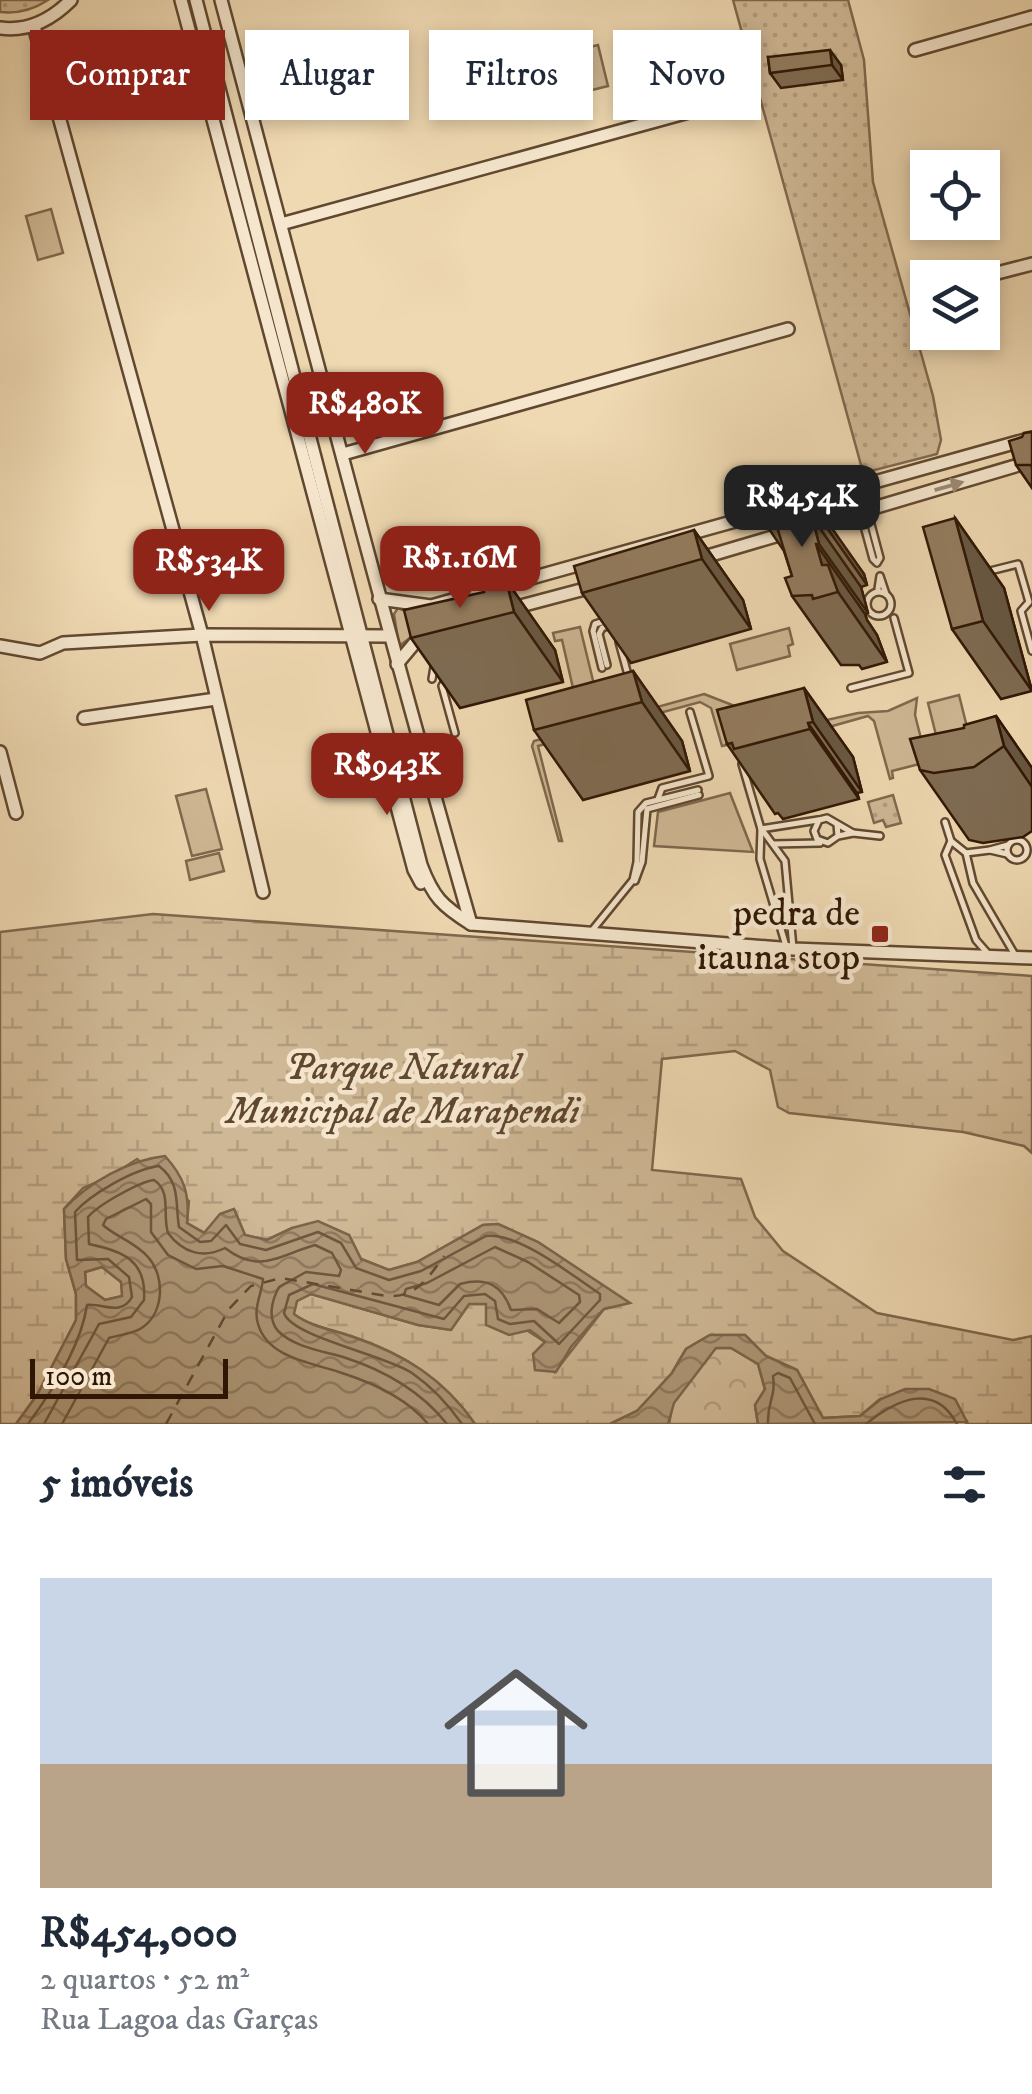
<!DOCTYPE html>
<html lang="pt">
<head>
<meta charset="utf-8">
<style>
	body { margin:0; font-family:"IM FELL DW Pica",serif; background:#f2f2f3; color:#1f2937; height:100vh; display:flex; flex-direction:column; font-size:38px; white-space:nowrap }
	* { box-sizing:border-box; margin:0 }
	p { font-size:32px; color:#747a83 }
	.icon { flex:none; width:55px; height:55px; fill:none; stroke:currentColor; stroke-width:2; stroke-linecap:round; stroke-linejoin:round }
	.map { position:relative; height:1424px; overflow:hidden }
	.panel { display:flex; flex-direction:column; background:#fff; flex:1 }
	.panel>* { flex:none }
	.guide { position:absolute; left:30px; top:30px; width:972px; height:90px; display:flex; gap:20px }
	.fabs { position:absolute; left:910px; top:150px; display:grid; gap:20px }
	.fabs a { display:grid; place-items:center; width:90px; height:90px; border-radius:0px; background:#fff; box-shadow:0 5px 15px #0003; font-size:50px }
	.scale { position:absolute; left:30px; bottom:25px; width:198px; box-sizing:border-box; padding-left:10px; border:5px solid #301705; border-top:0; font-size:28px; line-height:35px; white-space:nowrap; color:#301705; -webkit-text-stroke:8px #f5e6cd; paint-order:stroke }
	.price { position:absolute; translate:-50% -85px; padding:0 22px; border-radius:20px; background:#8f2418; color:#fff; font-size:32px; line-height:65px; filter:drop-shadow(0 2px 5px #0008) }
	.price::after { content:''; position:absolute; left:50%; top:60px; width:30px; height:22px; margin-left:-15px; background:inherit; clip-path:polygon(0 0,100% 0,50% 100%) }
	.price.active { background:#222; color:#fff }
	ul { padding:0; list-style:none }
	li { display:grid; align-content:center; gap:20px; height:530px; padding:0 40px }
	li+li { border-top:2px solid #e0e1e3 }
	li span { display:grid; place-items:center; height:310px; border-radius:0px; color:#555 }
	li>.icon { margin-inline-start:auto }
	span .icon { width:180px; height:180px; fill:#fffc; stroke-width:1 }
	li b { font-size:42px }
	h2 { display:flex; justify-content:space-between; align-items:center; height:120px; padding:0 40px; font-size:42px }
	.tag { padding:0 35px; border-radius:0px; background:#fff; box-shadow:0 5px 15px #0003; font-size:35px; line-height:90px }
	.tag.active { background:#8f2418; color:#fff }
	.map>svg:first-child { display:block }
	.green { fill:#cfb895; stroke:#80684d; stroke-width:2.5 }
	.forest { fill:url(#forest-crowns); stroke:#80684d; stroke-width:2.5 }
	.wetland { fill:url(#wetland-marsh); stroke:#80684d; stroke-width:2.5 }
	.park { fill:url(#park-dots); stroke:#80684d; stroke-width:2.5 }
	.water { fill:url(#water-waves); stroke:#7c6449; stroke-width:2.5; fill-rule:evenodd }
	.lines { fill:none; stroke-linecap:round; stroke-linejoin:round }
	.shore { stroke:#6f573e; stroke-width:2.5 }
	.ferry { stroke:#624a33; stroke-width:2.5; stroke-dasharray:12 10; stroke-linecap:butt }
	.lane-casing { stroke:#604830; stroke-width:10 }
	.street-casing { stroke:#604830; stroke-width:16 }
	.lane { stroke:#f5e6cd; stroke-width:5 }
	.street { stroke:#f5e6cd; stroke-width:11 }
	.wall { fill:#7e6b52; stroke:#301705; stroke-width:2.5 }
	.shaded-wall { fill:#675742; stroke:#301705; stroke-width:2.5 }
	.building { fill:#937c5f; stroke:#301705; stroke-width:2.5 }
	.oneway { fill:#9c8973 }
	.poi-dot { fill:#8f2418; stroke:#f5e6cd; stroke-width:4 }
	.labels { text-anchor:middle; stroke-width:9; stroke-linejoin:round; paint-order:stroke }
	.poi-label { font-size:38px; fill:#301705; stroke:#f5e6cd; text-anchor:end }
	.park-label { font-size:38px; font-style:italic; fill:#604730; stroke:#f5e6cd }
</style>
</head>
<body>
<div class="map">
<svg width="1032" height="1424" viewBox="0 0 1032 1424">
	<defs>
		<pattern id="forest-crowns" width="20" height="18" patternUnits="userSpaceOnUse" patternTransform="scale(2.5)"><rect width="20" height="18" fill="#cfb895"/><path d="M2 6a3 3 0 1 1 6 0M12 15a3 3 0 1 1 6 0" fill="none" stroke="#b29d7f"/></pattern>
		<pattern id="wetland-marsh" width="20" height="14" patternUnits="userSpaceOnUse" patternTransform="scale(2.5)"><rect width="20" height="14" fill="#cfb895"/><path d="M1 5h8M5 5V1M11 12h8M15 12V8" fill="none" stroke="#b29d7f"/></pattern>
		<pattern id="park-dots" width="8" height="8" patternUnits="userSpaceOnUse" patternTransform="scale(2.5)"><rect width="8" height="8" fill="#cfb895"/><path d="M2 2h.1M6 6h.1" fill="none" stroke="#b29d7f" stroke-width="1.8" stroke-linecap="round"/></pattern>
		<pattern id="water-waves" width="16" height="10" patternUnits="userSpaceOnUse" patternTransform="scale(2.5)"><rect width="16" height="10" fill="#ae9777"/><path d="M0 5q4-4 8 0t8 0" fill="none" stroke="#8e7a60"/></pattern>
	</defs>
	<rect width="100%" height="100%" fill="#efd9b2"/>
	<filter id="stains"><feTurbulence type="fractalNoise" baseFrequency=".002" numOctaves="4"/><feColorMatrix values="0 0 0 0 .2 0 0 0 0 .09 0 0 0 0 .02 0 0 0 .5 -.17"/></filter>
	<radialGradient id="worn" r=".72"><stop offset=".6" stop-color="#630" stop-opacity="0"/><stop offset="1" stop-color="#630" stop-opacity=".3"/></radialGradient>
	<g class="green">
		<path d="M598,45l10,41 -24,6 -11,-41z"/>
		<path d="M51,209l12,44 -25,7 -12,-44z"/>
		<path d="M398,608l15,6 1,21 -15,11 -5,-32z"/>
		<path d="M580,627l17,70 -24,-9 -11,-48 -7,1 -2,-8z"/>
		<path d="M789,628l4,16 -5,2 2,10 -53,14 -7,-26z"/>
		<path d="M704,694l87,34 67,-15 30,-2 29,-13 -2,17 12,47 -35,9 1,7 -3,1 -16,-58 -6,-5 -78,22h-33l-35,8 -11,-38 -11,-6 -162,44 24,95h-3l-27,-95 2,-5z"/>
		<path d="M959,695l13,52 -31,8 -13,-52z"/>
		<path d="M206,789l16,60 -30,7 -16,-60z"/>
		<path d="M730,793l23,59 -99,-6 4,-34z"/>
		<path d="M219,853l5,18 -34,9 -4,-19z"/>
	</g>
	<g class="forest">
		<path d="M102,1267l19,15 2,14 -18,4 -19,-14 -1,-14z"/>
		<path d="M715,1348h16l27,16 7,26 -10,15 3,19h-89l4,-21z"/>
	</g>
	<path class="wetland" d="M153,914l879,62v177l-8,-7 -61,-14 -174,-19 -11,-6 -8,-37 -35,-19 -73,8 -10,111 89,9 14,38 28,34 94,62 136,27 19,-4v88h-66l1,-3 -38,-32 -49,10 -20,17 -37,2 -26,-48 -31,-14 -21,-21h-35l-24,14 -14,24 -35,38 -27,13h-135c-32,-46 -72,-70 -124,-88 -20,-7 -41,-10 -58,-22l4,-13 14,-7 107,31 33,5 18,-26h17l59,38 10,30 49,-63 25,-6 -91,-61 -40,-18 -15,1 -66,37 -28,8 -28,-11 -12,-24 -57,-7 -25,12 -22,-5 -11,-26 -14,5 -15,19 -18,-10 2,-22 -52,-42 -26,17 -28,12 -19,21 2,50 10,35v26l-39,75 -21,29h-16v-492z"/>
	<g class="park">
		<path d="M0,0h48c-15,10 -30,14 -48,12z"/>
		<path d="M733,0h115l16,60 9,122 60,214 8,44 -4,14 -66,17 -10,-6z"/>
		<path d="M893,795l8,28 -15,4 -3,-7 -9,3 -6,-21z"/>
	</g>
	<g class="water">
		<path d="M165,1156c19,21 25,38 22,67l17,10 16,-19 14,-5 11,26 22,5 25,-12 26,-7 31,14 12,24 28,11 28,-8 66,-37 15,-1 40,18 92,61 -26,6 -33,38 -15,25 -21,-2 -2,-16 12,-12 -15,-12 -21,5 -23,-10v-21h-17l-18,26 -33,-5 -107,-31 -14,7 -3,13c17,13 39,16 59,23 51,17 91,42 122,87h-459l21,-29 39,-75v-26l-10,-35 -2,-50c25,-27 65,-49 101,-53zM102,1267l19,15 1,14 -17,4 -19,-14 -1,-14z"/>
		<path d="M710,1335h35l21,21 31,14 26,48 37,-2 21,-17 24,-10h24l26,10 12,23 -209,2 -3,-19 10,-16 -7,-25 -27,-16h-15l-42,55 -6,21h-58l27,-13 35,-38 14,-24z"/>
	</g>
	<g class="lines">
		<g class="shore">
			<path d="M495,1247l33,15 51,33 1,7 -21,21 -22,-14 -26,1c-9,-25 -24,-33 -51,-26l-21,21 -35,-10 2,-6 21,-6z"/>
			<path d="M28,1424c25,-34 53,-78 59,-119 15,-2 34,12 45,-8l-3,-20 -21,-18 -31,1 -2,-48c16,-18 59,-43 84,-46 22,17 16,37 20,61l21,15 11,-1 15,-16 14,19 26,6 52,-18 23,11 15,25 33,12 32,-9 65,-35c32,-4 87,40 114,58v6l-41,44 -25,-23 -24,3 -12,-5 -3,-18 -10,-7 -21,2 -20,23 -131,-35 -24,11 -5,18c8,24 101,42 128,60 20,14 36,31 50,51"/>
			<path d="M44,1424l55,-100 32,-7 13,-17c3,-41 -23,-49 -55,-56l-1,-27c10,-12 51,-35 66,-37 18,12 8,34 14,53 15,20 35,26 57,15 35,27 54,7 90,-3l17,8 9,17 -2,6 -33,-4 -27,15c-7,13 -12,31 -1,44 16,16 44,20 65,26 41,13 77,33 104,67"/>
			<path d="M62,1424l47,-86c10,-3 22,-4 31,-9 24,-14 26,-52 8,-72 -13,-15 -32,-20 -45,-32l3,-6 40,-20 5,5v28l17,23 28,14 27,-3 40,13c-1,14 -10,29 -5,45 10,35 56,39 84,49 31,10 65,25 86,51"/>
			<path d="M768,1424c-1,-23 8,-26 5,-48l5,-3 12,5 25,46"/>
			<path d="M866,1424c30,-24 68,-43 91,0"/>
		</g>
		<path class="ferry" d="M166,1424l63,-115 22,-23 30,-8 106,18c29,2 41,-18 57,-40"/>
		<g class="lane-casing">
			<g id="lane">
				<path d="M861,515l12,44 4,4 3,-5 -12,-45"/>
				<path d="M986,572l32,-8 11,38 -8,9 11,40"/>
				<path d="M878,589l2,-13 6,18"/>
				<circle cx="879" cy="604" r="12"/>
				<path d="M619,642l9,33"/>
				<path d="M607,665l-8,-31 3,-6 8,-3"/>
				<path d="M602,668l-9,-37 2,-7 10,-3"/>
				<path d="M432,679l2,-12"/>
				<path d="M446,679l-4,7 13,47"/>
				<path d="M851,688l58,-15 -15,-55"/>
				<path d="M742,764l19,65 -1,30 26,87"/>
				<path d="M658,799l4,-11 47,-12 -19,-64"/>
				<path d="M945,822l6,19"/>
				<path d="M837,824l1,12 -10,7 -11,-4 -3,-8 5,-11 8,-2 26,15 -15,3"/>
				<path d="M761,829l57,-9"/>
				<path d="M763,831l22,30 8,87"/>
				<path d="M853,833l27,3"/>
				<circle cx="1017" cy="850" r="10"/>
				<path d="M773,844l47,-1"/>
				<path d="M966,853l24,-3"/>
				<path d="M1007,854l-17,-4 18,-5"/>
				<path d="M635,881l7,-19 5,-53 52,-14"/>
				<path d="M590,933l43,-53 4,-18 1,-50 8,-9 52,-13"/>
				<path d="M990,956l-14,-16 -31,-85 6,-14 15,12 7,30 42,72"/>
			</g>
		</g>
		<g class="street-casing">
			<g id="street">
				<path d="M181,0l233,870 7,13"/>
				<path d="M196,0l225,865c12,32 21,41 50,59l322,25 239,9"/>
				<path d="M221,0c82,308 162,617 250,924"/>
				<path d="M34,26l168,609 61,257"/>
				<path d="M0,28c29,4 52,-9 71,-28"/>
				<path d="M915,50l117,-33"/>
				<path d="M281,224l444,-122"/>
				<path d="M978,278l54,-14"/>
				<path d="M343,454l445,-125"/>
				<path d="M816,525l216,-64"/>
				<path d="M701,558l88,-26"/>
				<path d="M379,599l52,7 601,-168"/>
				<path d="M513,608l83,-22"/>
				<path d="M0,646l40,7 23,-10 139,-8 187,1"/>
				<path d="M397,664l26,-31"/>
				<path d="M84,718l132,-19"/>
				<path d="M0,752l16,61"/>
			</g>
		</g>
		<use href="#lane" class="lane"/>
		<use href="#street" class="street"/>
	</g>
	<g class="wall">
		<path d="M768,57l73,8 2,15 -62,8 -11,-15z"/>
		<path d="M1032,432v56l-16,-23 6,-28z"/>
		<path d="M813,504l51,70 3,11 -6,2 7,26 -3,1 2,6 10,15 10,27 -25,7 -3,-4h-18l-49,-69v-20l-8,-25 -15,-22z"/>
		<path d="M955,518l49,70 28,103 -31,8 -49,-70z"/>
		<path d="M694,530l49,70 8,29 -120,34 -49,-70z"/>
		<path d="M506,580l49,70 8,32 -103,26 -49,-70 73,-46z"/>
		<path d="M633,671l49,70 8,30 -107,29 -49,-70z"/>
		<path d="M804,688l49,69 9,35 -5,1 2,6 -76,20 -5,-6 -3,1 -48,-70z"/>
		<path d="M996,716l36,52v63l-9,6 -40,6 -14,-3 -49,-70 44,-42z"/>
	</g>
	<g class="shaded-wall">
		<path d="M830,50l11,15 2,15 -11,-15z"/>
		<path d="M809,499l7,10 -1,-5 49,70 3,11 -49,-70z"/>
		<path d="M812,517l49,70 7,26 -49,-69z"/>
		<path d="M955,518l49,70 28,103 -49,-70z"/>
		<path d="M694,530l49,70 8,29 -49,-70z"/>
		<path d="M816,544l49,70 2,6 10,15 10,27 -49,-70 -16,-27z"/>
		<path d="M506,580l49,70 8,32 -49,-70z"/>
		<path d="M633,671l49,70 8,30 -48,-69z"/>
		<path d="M804,688l49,69 9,35 -49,-70z"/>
		<path d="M996,716l36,52v19l-28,-41z"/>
		<path d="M808,723l49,70 2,6 -49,-70z"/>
	</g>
	<g class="building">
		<path d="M830,50l2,15 -62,8 -2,-16z"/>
		<path d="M1032,432v35l-1,-2h-15l-7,-24 13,-4 2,-4z"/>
		<path d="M809,499l2,5h4l3,11 -6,2 7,27h-3l6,21h6l10,27 -25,7 -1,-4 -20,1 -7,-18 7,-2 -15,-49 -8,2 -1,-19z"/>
		<path d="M955,518l28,103 -31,8 -29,-102z"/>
		<path d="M694,530l8,29 -120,34 -8,-27z"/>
		<path d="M506,580l8,32 -103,26 -7,-28 80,-18 -1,-6z"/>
		<path d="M633,671l9,31 -108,28 -8,-30z"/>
		<path d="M804,688l9,34 -5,1 2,6 -76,20 -2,-6 -5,1 -10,-34z"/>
		<path d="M996,716l8,30 -30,21 -40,6 -14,-3 -10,-31 54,-11v-3z"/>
	</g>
	<defs><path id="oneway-solid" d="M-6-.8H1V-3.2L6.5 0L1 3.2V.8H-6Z" transform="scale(2.5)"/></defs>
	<use class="oneway" href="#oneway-solid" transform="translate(949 486) rotate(-16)"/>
	<rect class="poi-dot" x="870" y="924" width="20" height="20" rx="5"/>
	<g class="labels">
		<g class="poi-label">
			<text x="860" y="925">pedra de<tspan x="860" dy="44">itauna stop</tspan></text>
		</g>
		<g class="park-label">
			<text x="403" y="1079">Parque Natural<tspan x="403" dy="44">Municipal de Marapendi</tspan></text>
		</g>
	</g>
	<rect width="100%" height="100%" filter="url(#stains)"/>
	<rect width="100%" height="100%" fill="url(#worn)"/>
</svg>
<div class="fabs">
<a><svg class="icon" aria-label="locate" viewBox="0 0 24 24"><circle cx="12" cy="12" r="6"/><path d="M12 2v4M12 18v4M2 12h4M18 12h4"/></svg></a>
<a><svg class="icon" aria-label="layers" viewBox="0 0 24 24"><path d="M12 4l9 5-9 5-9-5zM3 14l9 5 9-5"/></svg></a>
</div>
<div class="scale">100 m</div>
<b class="price" style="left:365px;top:457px">R$480K</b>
<b class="price active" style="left:802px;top:550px">R$454K</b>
<b class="price" style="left:460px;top:611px">R$1.16M</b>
<b class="price" style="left:209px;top:614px">R$534K</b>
<b class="price" style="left:387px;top:818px">R$943K</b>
<div class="guide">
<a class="tag active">Comprar</a>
<a class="tag">Alugar</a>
<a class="tag">Filtros</a>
<a class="tag">Novo</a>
</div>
</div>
<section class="panel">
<h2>5 imóveis<svg class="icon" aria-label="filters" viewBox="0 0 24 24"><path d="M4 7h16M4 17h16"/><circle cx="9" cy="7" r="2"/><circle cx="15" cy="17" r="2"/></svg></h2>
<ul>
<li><span style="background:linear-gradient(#c9d6e8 60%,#b9a48a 0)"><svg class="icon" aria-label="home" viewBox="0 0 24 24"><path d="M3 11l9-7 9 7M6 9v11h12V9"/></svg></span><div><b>R$454,000</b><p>2 quartos · 52 m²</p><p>Rua Lagoa das Garças</p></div></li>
</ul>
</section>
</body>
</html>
